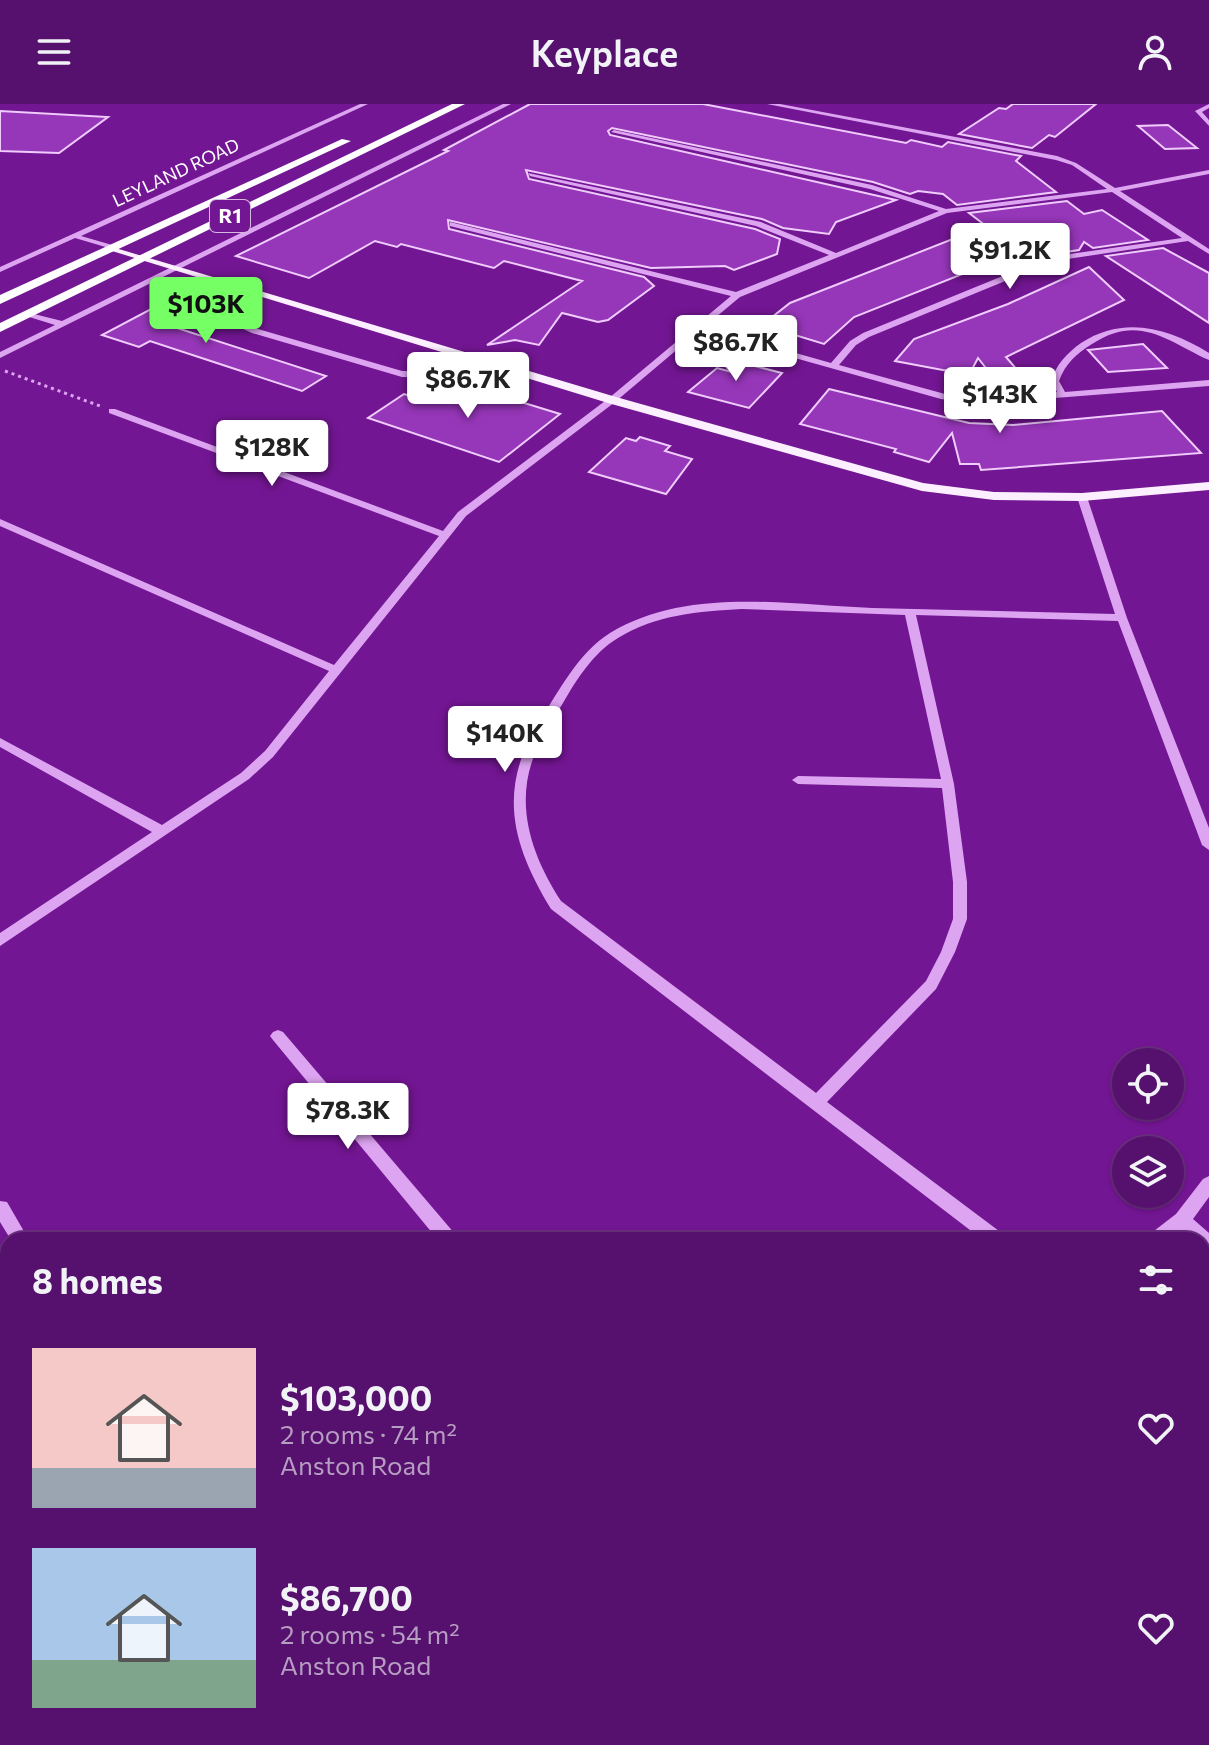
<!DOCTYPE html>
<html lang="en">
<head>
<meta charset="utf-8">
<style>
	body { margin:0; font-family:Commissioner,sans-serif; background:#5f1e76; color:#f1f3f6; height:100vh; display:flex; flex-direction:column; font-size:30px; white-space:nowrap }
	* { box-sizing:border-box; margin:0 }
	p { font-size:26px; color:#b69dc2 }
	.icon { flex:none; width:44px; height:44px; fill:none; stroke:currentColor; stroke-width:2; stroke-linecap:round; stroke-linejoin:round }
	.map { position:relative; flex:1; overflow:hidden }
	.panel { position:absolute; left:0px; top:1128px; width:1210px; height:514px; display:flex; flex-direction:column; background:#56106e; border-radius:24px 24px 0 0; box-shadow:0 2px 6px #0004,0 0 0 2px #6c3081 }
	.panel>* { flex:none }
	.fabs { position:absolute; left:1112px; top:944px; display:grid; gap:16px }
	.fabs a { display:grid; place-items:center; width:72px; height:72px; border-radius:50%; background:#56106e; box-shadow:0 2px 6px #0004,0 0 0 2px #6c3081; font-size:40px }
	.price { position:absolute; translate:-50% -68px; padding:0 18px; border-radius:8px; background:#fff; color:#222; font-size:26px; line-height:52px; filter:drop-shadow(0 2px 4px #0008) }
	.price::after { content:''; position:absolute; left:50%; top:48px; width:24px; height:18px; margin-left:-12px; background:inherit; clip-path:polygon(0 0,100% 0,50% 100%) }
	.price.on { background:#75ff65; color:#111 }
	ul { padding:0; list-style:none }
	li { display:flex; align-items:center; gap:24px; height:200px; padding:0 32px }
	li span { display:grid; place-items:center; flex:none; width:224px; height:160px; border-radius:0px; color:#555 }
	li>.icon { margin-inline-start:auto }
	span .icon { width:96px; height:96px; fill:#fffc; stroke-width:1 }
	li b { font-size:34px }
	h2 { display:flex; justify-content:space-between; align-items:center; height:96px; padding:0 32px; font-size:34px }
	header { display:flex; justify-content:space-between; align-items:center; height:104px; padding:0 32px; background:#56106e; font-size:36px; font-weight:600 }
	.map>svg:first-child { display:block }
	.building { fill:#9636b8; stroke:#efccfc; stroke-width:2 }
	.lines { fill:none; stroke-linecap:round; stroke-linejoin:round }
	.path { stroke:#dda5f1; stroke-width:3; stroke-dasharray:3 4; stroke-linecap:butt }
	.minor { fill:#dda5f1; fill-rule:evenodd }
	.major { fill:#fcefff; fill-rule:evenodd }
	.highway { fill:#fff; fill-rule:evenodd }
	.labels { text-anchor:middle; stroke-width:7; stroke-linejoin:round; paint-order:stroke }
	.far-street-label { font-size:18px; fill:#fff; stroke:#731693 }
	.shield { fill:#731693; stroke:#d5b9df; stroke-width:2 }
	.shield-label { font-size:20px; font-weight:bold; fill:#fff }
</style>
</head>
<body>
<header><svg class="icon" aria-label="menu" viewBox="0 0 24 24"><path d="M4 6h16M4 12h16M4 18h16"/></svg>Keyplace<svg class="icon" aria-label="person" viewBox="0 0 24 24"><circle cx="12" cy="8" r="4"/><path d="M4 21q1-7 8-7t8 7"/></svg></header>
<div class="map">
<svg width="1209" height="1641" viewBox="0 0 1209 1641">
	<rect width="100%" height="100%" fill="#731693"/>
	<g class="building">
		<path d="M530,0h173l203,39 5,-3 31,7 6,-5 73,14 -5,5 40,31 -99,13 -14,-11 -25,-3 -8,3 -37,-12 -261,-54 -4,3 2,4 286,65 -60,22 -7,12 -46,-6 -21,-9 -236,-49 3,9 226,50 25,10 -3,15 -43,16 -9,-4 -74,2 -203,-48 1,9 195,48 10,9 -46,34 -10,2 -36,-9 -23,32 -24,-5 -28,5 95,-64 -78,-20 -10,7 -93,-24 -4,3 -22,-6 -66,37 -73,-22 212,-105 -4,-1z"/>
		<path d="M1013,0h83l-41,33 -6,-2 -17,13 -73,-14 40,-26 7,1z"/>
		<path d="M0,7l108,6 -49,36 -59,-2z"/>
		<path d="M1168,21l29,23 -32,1 -27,-23z"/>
		<path d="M1067,97l17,13 18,-4 46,30 -55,8 -9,-6 -5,8 -33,5 -13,-9 -179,71 -30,27 -62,-19 28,-22 196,-77 -17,-13z"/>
		<path d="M1163,144l46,25v50l-103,-67z"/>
		<path d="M1089,163l35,33 -118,57 18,21 -28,3 -18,-23 -9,17 -74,-14 19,-22 94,-35z"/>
		<path d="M170,195l39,10 -32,19 149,48 -24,15 -152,-50 -11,6 -37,-12z"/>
		<path d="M1143,240l24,24 -59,4 -20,-22z"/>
		<path d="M712,251l70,18 -33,35 -61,-16 29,-24 15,4z"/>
		<path d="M456,278l104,32 -61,48 -131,-44 36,-24 24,7z"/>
		<path d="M829,285l140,34 44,2 149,-14 39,42 -220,17 -2,-6h-19l-8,-31 -23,29 -35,-10 2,-3 -96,-25z"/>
		<path d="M640,333l30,9 -5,5 27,8 -26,35 -77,-22 37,-34 10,3z"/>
	</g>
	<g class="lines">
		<path class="path" d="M5,267l95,35"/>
		<g class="minor">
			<path d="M360,0h8l-287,132 38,11v4l-44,-13 -75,34v-5z"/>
			<path d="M503,0h8l-511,254v-6l55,-27 -29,-9v-4l36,9z"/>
			<path d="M767,0h13l277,52 19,7 39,25 94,-18v4l-89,17 89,58v5l-21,-13 -134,20 -185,76 -13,8 -17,20 106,29 32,4 80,-6 -6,-11c5,-16 16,-28 30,-38 43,-28 88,-15 128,10v7c-42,-19 -70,-47 -117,-16 -15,9 -27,20 -33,37l6,11 144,-12v6l-232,18 -36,-5 -242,-68 -84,71 -149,114 -193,241 -24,22 -249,167v-13l152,-101 -152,-85v-9l162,87 79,-52 24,-22 64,-80 -329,-145v-7l334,146 105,-129 -330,-123v-4h6l328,122 15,-19 151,-114 122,-102 -281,-70v-4l286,70 93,-37 -73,-29 -226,-50 -2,-3 233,49 75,31 103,-42 -69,-22 -259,-57 3,-2 258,55 74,24 161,-20 -35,-24 -16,-5zM1112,88l70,46 -133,19 -186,76 -13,8 -19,22 -127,-36 36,-30 207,-84z"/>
			<path d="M1209,0v4l-7,4 7,8v6l-14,-15z"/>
			<path d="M223,176l4,2 -8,21 4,12 35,14 144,42h43l38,-13 4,3 -41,16h-44l-150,-44 -37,-17c-4,-13 -3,-28 8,-36z"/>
			<path d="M1082,390l5,3 40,121 82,210v22l-7,-5 -84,-224 -202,-6 38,169 13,98v37l-12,33 -19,37 -109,113 176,132 3,6h-23l-432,-331c-39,-64 -54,-119 -12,-187 20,-31 39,-69 71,-89 77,-47 178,-28 262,-25 81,2 162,4 243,6l-38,-117zM742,505l163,6 36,164 -143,-3 -6,4 6,4 144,4 11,94v37l-12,33 -15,29 -110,112 -255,-192c-29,-45 -48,-97 -25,-150 7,-17 17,-32 27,-48 14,-24 30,-50 55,-65 37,-23 81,-27 124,-29z"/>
			<path d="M278,926l5,2 172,202 3,6h-20l-165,-200 -3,-4 3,-4z"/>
			<path d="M1209,1072v21l-16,22 16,14v19l-7,-3v-9h-10l-10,-9 -13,9h-22l3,-6 26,-20 27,-35z"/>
			<path d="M0,1097l7,1 22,38h-18l-11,-18z"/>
			<path d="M301,1634h23l3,7h-23z"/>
			<path d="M620,1634h26l-3,7h-26z"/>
		</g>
		<path class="major" d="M112,143l504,150 307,86 71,9 88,1 127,-11v8l-127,11 -88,-1 -72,-9 -314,-88 -496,-152z"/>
		<g class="highway">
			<path d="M452,0h13l-465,228v-9z"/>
			<path d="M342,35l9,2 -351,163v-9z"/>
		</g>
	</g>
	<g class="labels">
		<g class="far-street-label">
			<text transform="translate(176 69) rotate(-25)" y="6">LEYLAND ROAD</text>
		</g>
		<rect class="shield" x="210" y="96" width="40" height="32" rx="6"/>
		<g class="shield-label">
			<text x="230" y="119">R1</text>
		</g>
	</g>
</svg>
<div class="fabs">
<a><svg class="icon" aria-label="locate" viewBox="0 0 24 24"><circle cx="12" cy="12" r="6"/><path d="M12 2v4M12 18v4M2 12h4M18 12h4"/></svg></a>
<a><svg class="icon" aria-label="layers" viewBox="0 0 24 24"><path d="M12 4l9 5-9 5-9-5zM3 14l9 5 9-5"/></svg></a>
</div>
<b class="price" style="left:1010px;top:187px">$91.2K</b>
<b class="price on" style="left:206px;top:241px">$103K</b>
<b class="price" style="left:736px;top:279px">$86.7K</b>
<b class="price" style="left:468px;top:316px">$86.7K</b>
<b class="price" style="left:1000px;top:331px">$143K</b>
<b class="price" style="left:272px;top:384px">$128K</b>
<b class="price" style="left:505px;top:670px">$140K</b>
<b class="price" style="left:348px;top:1047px">$78.3K</b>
<section class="panel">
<h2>8 homes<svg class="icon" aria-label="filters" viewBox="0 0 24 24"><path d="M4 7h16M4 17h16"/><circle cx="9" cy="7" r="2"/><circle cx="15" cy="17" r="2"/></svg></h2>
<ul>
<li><span style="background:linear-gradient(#f6c9c9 75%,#9aa5b1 0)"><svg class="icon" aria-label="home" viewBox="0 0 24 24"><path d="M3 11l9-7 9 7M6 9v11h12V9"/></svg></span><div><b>$103,000</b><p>2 rooms · 74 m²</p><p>Anston Road</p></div><svg class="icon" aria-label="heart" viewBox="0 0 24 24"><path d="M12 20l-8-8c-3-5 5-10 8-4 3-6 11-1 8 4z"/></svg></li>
<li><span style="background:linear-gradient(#a9c7e8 70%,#7fa58c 0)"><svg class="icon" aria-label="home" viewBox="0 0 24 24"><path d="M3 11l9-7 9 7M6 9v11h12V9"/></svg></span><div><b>$86,700</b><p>2 rooms · 54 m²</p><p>Anston Road</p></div><svg class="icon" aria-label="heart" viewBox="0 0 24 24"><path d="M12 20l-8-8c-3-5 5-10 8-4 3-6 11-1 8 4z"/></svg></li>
</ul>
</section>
</div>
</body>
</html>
